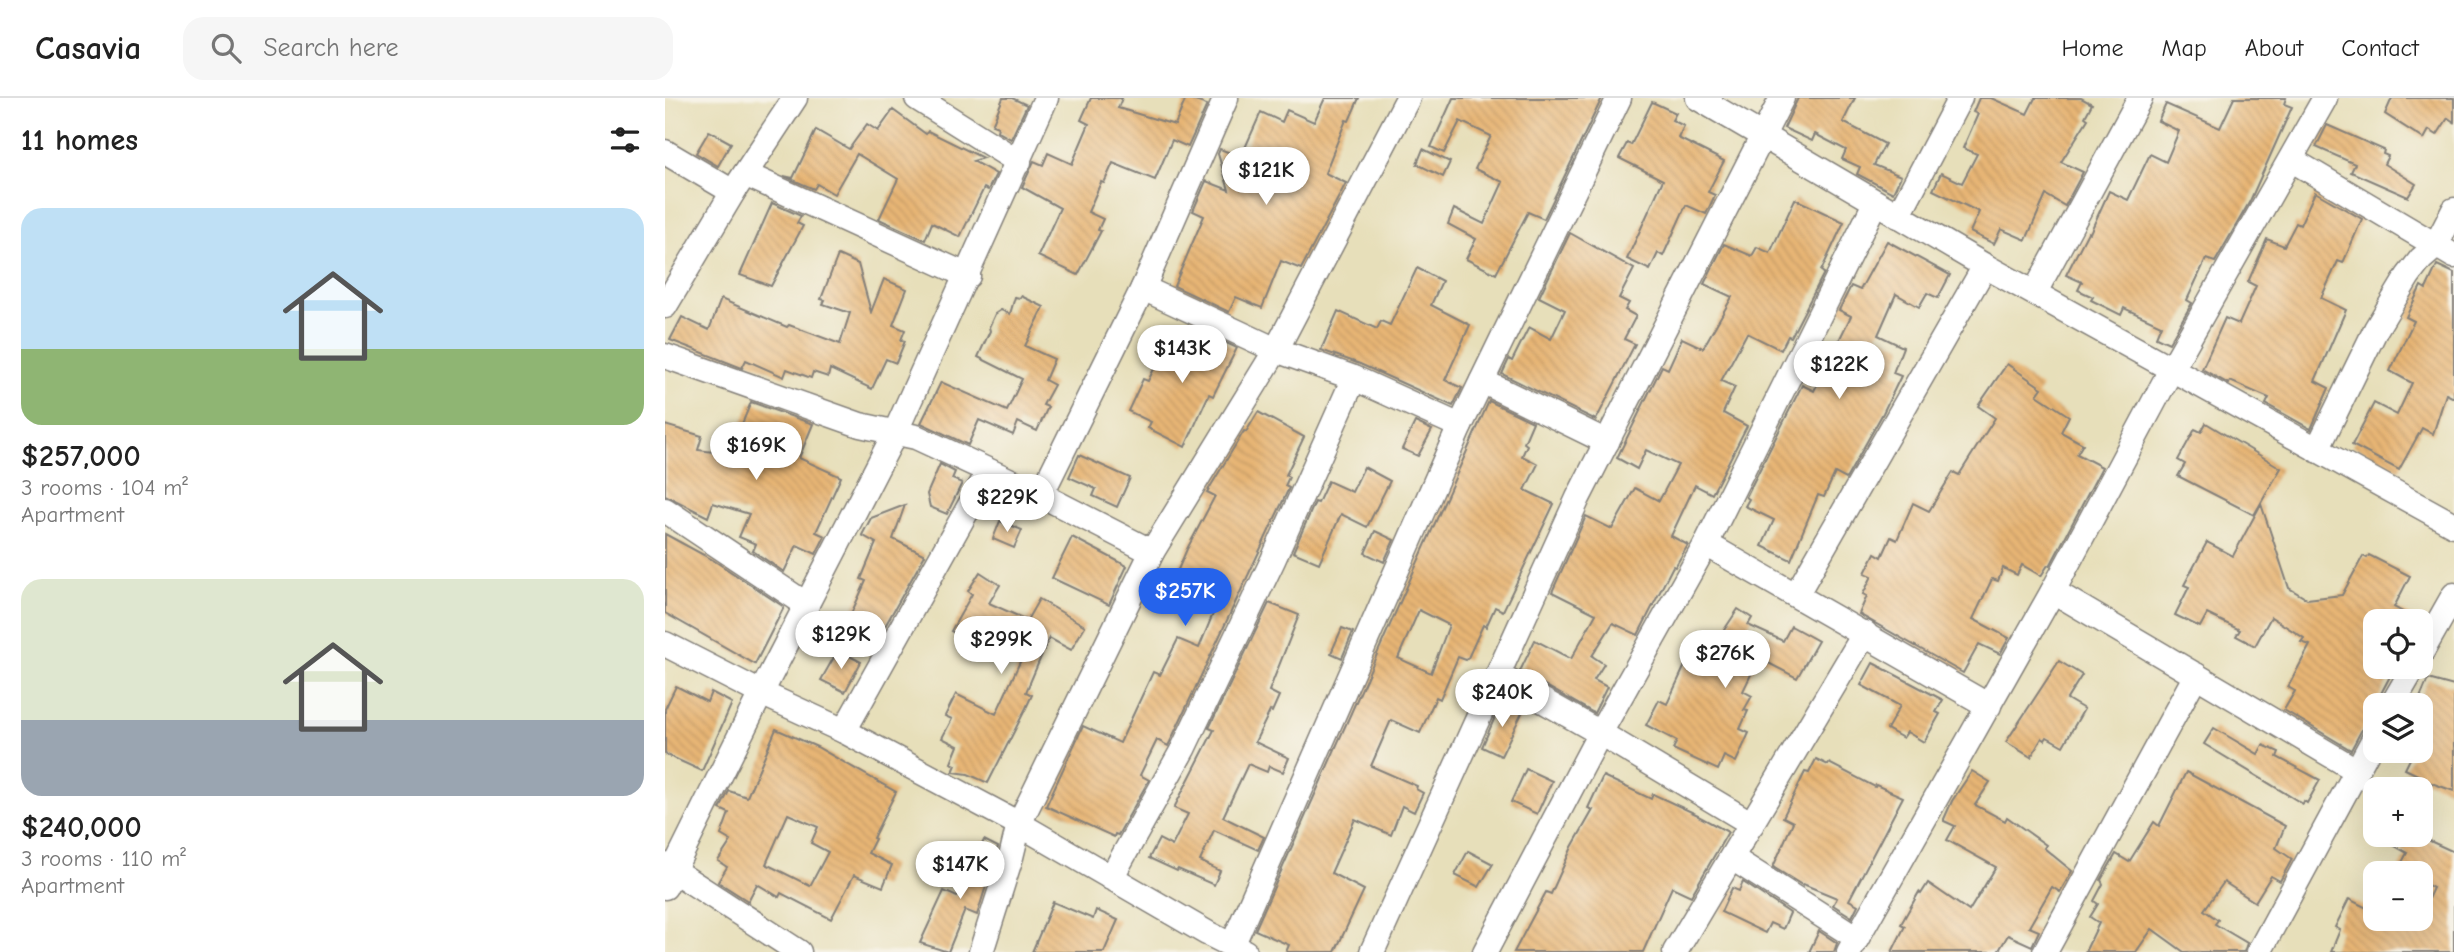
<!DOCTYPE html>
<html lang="en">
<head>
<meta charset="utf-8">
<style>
	body { margin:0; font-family:"Comic Neue",sans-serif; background:#f6f6f6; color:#222; height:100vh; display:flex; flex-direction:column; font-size:26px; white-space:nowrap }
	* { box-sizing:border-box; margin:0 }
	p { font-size:23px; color:#767676 }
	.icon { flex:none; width:38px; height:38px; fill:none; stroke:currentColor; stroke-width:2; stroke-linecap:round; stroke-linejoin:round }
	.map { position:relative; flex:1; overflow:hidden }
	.side { display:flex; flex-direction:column; background:#fff; width:665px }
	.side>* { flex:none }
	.buttons { position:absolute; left:1698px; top:511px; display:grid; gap:14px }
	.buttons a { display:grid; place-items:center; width:70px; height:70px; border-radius:14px; background:#fff; box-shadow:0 7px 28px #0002; font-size:35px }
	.price { position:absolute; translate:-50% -60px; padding:0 16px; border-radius:24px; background:#fff; color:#222; font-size:23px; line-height:46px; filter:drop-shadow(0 2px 4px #0008) }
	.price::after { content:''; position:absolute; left:50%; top:42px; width:21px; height:16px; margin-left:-10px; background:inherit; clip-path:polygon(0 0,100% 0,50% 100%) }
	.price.current { background:#2563eb; color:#fff }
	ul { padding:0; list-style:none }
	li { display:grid; align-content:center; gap:14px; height:371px; padding:0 21px }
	li span { display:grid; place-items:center; height:217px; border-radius:21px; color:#555 }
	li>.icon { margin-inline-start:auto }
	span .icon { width:126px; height:126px; fill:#fffc; stroke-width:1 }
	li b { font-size:30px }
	h2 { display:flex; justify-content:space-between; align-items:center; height:84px; padding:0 21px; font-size:30px }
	header { display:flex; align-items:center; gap:42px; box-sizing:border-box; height:98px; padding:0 35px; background:#fff; border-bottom:2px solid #e0e0e0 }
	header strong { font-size:33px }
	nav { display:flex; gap:38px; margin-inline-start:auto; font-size:24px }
	.search { width:490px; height:63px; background:#f6f6f6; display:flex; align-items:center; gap:18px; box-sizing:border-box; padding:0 24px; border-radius:21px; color:#767676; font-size:26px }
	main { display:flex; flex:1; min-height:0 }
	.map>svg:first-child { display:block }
	.building { fill:url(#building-back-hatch); fill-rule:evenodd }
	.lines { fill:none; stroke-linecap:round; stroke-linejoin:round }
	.minor-casing { stroke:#84807a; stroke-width:27 }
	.minor { stroke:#fff; stroke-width:24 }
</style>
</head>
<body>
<header>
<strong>Casavia</strong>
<div class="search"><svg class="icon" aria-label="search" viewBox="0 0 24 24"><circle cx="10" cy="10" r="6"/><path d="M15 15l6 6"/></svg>Search here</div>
<nav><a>Home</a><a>Map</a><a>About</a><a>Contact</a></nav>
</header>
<main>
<section class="side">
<h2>11 homes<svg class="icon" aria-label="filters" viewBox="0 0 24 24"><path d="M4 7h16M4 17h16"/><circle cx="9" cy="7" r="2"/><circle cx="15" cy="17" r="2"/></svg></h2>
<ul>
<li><span style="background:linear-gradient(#bfe0f5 65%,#8fb573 0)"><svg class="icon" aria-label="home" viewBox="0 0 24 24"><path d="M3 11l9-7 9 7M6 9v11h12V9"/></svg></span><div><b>$257,000</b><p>3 rooms · 104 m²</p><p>Apartment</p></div></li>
<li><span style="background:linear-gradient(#dfe7d0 65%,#9aa5b1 0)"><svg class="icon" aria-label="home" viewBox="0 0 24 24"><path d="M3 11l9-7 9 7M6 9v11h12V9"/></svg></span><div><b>$240,000</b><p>3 rooms · 110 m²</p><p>Apartment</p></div></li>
</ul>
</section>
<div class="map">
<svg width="1789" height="854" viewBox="0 0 1789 854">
	<defs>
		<pattern id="building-back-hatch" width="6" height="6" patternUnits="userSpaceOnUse" patternTransform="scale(1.75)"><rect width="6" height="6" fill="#e7b575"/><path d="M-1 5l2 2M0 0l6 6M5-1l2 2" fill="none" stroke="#c69b66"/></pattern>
	</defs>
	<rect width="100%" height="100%" fill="#f7f3e8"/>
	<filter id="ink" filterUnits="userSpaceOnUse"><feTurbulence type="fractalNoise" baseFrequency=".0143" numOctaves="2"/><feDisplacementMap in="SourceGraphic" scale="14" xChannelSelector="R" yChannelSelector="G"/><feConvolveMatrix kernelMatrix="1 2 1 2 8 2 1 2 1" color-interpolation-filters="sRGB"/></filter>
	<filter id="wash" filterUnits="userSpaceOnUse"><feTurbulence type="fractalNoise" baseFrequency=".00686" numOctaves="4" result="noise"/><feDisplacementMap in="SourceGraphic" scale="28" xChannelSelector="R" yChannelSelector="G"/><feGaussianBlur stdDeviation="1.57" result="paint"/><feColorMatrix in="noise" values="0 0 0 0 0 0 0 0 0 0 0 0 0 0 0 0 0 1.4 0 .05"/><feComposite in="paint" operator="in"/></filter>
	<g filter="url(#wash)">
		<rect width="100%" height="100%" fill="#e7dfba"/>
		<g id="blocks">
			<g class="building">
				<path d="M338,0h9l15,7 -16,34 -14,-8 1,-4 -6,-2z"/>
				<path d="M426,0h31l-4,10 57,17 11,-27 21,7 -19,42 -16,-7 -17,40 -42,-17 -9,20 -3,-1 -13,30 15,7 -5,11 3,1 -23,44 -40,-19 22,-48 -38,-21 12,-26 9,4 5,-12 24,11 17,-40 -8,-4z"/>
				<path d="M660,0h34l-10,23 -3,-1 -21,53 21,10 -45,86 -20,-8 -19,47 -26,-11 -7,15 -55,-26 30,-70 -11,-5 13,-30 23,9 -11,-36 2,-5 21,8 20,-45 21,10 5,-12 27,12z"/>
				<path d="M788,0h149l-58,121 -16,-7 -32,62 -30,-15 10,-20 -28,-15 6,-15 30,15 19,-42 -28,-13 16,-33 -31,-15 -16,32 -13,-6z"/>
				<path d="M1133,0h57l-12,24 42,22 -11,21 27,11 -8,17 -36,-19 3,-7 -18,-8 4,-9 -31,-16 -3,7 -28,-13z"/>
				<path d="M1314,0h12l36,16 8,-16h46l11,6 -7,13 3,2 -27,43 22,10 -18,34 -19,-11 -20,45 -25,-11 -7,15 -24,-12 9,-20 -46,-22 8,-17 21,10 15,-29 -14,-6 15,-34 -5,-2z"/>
				<path d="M1569,0h52l-2,6 8,3 -42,94 -35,61 -9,-3 -19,41 5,3 -23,40 -13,-6 5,-12 -37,-17 -3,7 -30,-15 2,-3 -15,-7 4,-8 -16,-7 22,-43 2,1 19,-42 19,9 22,-46 16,8 13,-31 -21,-10 8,-17 54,24z"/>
				<path d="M1727,0h62v24l-6,-4 -11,17 -8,-5 -5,9 -39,-25z"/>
				<path d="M987,4l24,11 -4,7 12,6 -6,12 46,23 -16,31 7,3 -9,19 -20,-9 -23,51 -5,-3 -8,17 -23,-11 36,-79 -44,-22 8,-15 4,2z"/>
				<path d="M228,12l33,24 2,-3 55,27 -10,3 23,13 -8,16 -4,-2 -24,49 -28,-14 -7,17 -46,-21 19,-40 -41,-25 -23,40 -17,-10 -3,5 -30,-13 9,2 23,-48 33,19 18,-25 11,7z"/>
				<path d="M1662,27l57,25 -1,4 5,2 -4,8 32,20 -8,13 -57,-25 4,-8 -39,-17z"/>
				<path d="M44,33l22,12 -13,23 -22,-13z"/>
				<path d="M758,51l27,13 -7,15 -26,-13z"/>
				<path d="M1650,94l47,27 -19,44 -5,-2 -17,37 25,12 -31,71 14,7 -18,41 -45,-25 3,-6 -39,-17 -1,3 -27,-15 23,-51 14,6 17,-38 -8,-4 19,-43 17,7 12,-23 4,2z"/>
				<path d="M1130,101l49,23 -23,49 3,2 -33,64 -3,-1 -7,14 -34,-17 -26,48 14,6 -12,26 24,13 -35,68 -17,-9 -24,51 17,9 -13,22 -2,-1 -35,69 -25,-12 -21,33 12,8 -10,16 13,7 -13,26 -74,-42 15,-31 36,19 25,-45 -44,-22 34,-76 26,13 23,-41 24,13 19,-36 -32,-15 -9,19 -20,-11 45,-92 6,3 14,-31 21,10 29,-51 -28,-13 20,-40 28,12 5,-9 13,6z"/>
				<path d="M107,105l29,13 -4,7 6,3 -32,60 -31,-11z"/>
				<path d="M905,135l64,36 -15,29 10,5 -4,7 11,6 -12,23 11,5 -39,76 -94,-46 7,-15 3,2 17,-34 22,12 14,-29 -26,-13z"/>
				<path d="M1222,143l63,34 -12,23 -11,-5 -8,14 -23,-13 -18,41 25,12 -10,26 8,3 -18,37 -37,66 -11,-6 -11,24 -6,-2 -27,65 -29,-14 12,-26 -29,-14 4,-7 -3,-2 56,-112 12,6 37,-75 -12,-6 12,-24 9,4z"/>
				<path d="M173,157l20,9 13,48 13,-33 23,10 -14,36 12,5 -4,10 4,1 -9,22 -10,-4 -14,30 -42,-20 -2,8 -15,-5 -2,6 -24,-9 -3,8 -38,-17 -4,8 -72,-28 12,-23 27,13 12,-31 66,28 2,-2 51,19 10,-31 -27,-9 2,-4 -4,-1z"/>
				<path d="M1772,167l17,8v125l-8,-4 -13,40 -11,-6 -23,42 -47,-25 22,-42 23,12 15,-32 -22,-12 24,-50 -8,-4 15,-31 5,3z"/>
				<path d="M752,170l25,13 -11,24 39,20 -25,55 17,8 -9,18 -93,-42 -39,-14 17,-39 39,18 4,-8 9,4z"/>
				<path d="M356,198l23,11 -19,39 29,13 -9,21 9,5 -11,20 5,2 -11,24 -19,-9 -5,13 -34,-15 -11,25 -47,-22 20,-41 66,29 15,-32 -44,-22 12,-26 -1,-4 6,-13 6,-4 9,4 5,-17 5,1z"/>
				<path d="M508,233l24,10 4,-10 36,17 -24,48 -4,-2 -24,53 -37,-19 3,-6 -23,-11 15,-32 5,2z"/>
				<path d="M1342,266l35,24 -5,7 32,21 -8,16 22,12 -6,10 25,13 -52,99 -2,-1 -7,11 -19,-11 -5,10 -14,-7 -5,13 -6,-2 -19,40 36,19 -9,16 -21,-10 -16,29 -104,-59 8,-18 -4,-2 9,-18 -7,-3 10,-20 7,4 9,-20 6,3 16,-37 16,8 24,-39 6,3 36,-57 -17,-12z"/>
				<path d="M824,303l44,21 -9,21 3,2 -5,11 16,8 -13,26 29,14 -51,107 -8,-4 -9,20 -3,-2 -15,33 -2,2 -8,-3 -18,42 -4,-2 -16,36 -29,-13 -20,46 46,20 -1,3 7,4 -9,19 -12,-6 -11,29 -36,-16 -24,54 33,17 -29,62h-49l3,-7 -34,-15zM754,512l30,15 -18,48 -33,-15z"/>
				<path d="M86,304l62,22 -14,34 42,19 -25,55 9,4 -9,18 -19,-9 -13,27 -31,-21 3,-7 -17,-7 10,-23 -36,-11 -5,14 -43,-22v-70l37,11 -4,14 37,5 10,-30 -3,-1z"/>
				<path d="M593,314l46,25 -18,38 3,2 -4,9 4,2 -119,254 -2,4 -11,-6 -17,35 9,5 -31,55 -3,-1 -1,3 -68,-31 37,-80 37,17 33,-71 7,3 18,-36 21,9 16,-39 -45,-21 17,-39 28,-53 -8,-4 37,-61 2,1z"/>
				<path d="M750,324l17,8 -14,26 -16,-7z"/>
				<path d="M1541,325l75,45 -27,47 -76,-39 7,-12 -7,-4 17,-31 6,3z"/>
				<path d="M414,357l51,23 -13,29 -24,-11 3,-7 -27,-12z"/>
				<path d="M275,366l15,8 -3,7 10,4 -15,31 -17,-7 -3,-13z"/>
				<path d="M699,369l26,14 -23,46 -26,-13 -22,49 -26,-11 22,-50 3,1 10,-22 24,11z"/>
				<path d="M1596,406l28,84 18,11 35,-4 21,-39 4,2 2,-3 41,21 -16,31 25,14h-44v46h20l-44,83 -67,-40 11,-19 -7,-4 22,-42 -9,-3 3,-4 -33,-21 -16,29 -19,-10 4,-6 -33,-16 -7,13 -25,-12 14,-28 -5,-2 23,-43 26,14z"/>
				<path d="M240,407l-12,34 32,16 -45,80 -21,-6 3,-7 -12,-6 16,-35 -5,-2 15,-36 -14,-8 9,-17z"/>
				<path d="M335,423l22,9 -8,18 -21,-9z"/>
				<path d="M710,433l19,9 -10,22 -19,-9z"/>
				<path d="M0,436l48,26 71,47 -29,57 -90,-51z"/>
				<path d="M407,439l55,29 -18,39 -57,-27z"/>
				<path d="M315,474l20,13 -11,18 38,17 12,-21 46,27 -14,24 -22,-12 -23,54 6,3 -6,13 -38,75 -20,-9 -15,-2 3,-7 -5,-2 7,-17 -16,-8 10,-19 -7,-3 11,-22 40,20 29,-63 -48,-21 -6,12 -20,-11 21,-37 -4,-3z"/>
				<path d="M604,505l30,12 -30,76 10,5 -7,16 -2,-1 -15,31 34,16 -6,14 -14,-6 -2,6 -19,-8 -25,53 41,20 -6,13 -44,-20 -14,31 20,10 -6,14 -36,-16 -1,2 -28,-13 10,-19 13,7 16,-32 -14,-6 40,-78 -5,-2z"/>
				<path d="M1073,511l14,9 -4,7 35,16 8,-15 27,15 -21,37 -36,-19 -2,4 -2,-1 -14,29 9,5 -8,14 4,1 -8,18 9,4 -13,29 -12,-6 -6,14 -45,-21 4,-8 -31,-16 13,-25 8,4 20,-43 11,8z"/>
				<path d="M677,530l11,4 -11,26 -11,-5z"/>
				<path d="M173,552l23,12 -16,30 -24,-12z"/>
				<path d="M1394,563l23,14 -15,24 17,10 -21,37 -16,-9 -2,3 -3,-2 -11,19 -25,-15z"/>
				<path d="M1208,565l70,37 -7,12 4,2 -16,28 -17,-10 -4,6 -16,-9 13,-23 -39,-21z"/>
				<path d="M1763,581l26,7v105l-34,-12v-3l-15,-7 9,-18h6v-53z"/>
				<path d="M11,588l31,16 4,-10 21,11 -30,68 -37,-17v-45z"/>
				<path d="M836,605l21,10 -21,43 -19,-9z"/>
				<path d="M1549,630l44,26 5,-9 16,7 -2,5 43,23 -13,23 -3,-2 -1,3 -99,-60z"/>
				<path d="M111,631l41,18 79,45 -23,46 2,1 -7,14 24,12 -9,22 -29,-12 -23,44 -50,-26 -2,4 -22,-13 -9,17 -30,-19 9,-15 -9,-6 13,-20 -10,-6 8,-22 -9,-4 9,-18 18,6zM123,716l30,13 -7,16 17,9 -18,34 -44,-22z"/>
				<path d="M1151,661l12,6 1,-2 46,24 1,-2 27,12 -54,103 9,5 -6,12 -19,-12 4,-7 -34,-14 -1,1 -29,-18 20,-45 -10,-5 22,-45 4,1z"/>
				<path d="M861,671l26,12 -15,33 -26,-12z"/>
				<path d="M1307,673l18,11 -15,23 30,16 2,-4 39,28 -2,3 28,23 -12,21 -8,-5 -23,40 10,4 -7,15 -24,-11 -10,17h-106l13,-26 -4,-2 18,-32 2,2 7,-11 41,28 27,-44 -49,-27 8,-14 -11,-5v-2l8,-18z"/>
				<path d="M1521,674l99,54 -9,22 16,11 -12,22 -9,-5 -16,26 -31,-20 -20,28 14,10 -3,4 32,19 -3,9h-60l-32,-23 -16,23h-51l14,-29 -9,-6 8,-13 -4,-3 9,-17 -2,-4 15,-26 13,8 25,-40 5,4z"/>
				<path d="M938,678l48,23 2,-5 45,21v1l30,16 -37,64 -19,-9 -29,65h-129l32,-60 5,2 21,-47 21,-37 -5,-2z"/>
				<path d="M1710,737h42l37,17v100h-123l9,-22 -5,-3 14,-28 26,13v7h24l16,8 18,-39 -13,-7v-8h-13l-8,-5 8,-15z"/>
				<path d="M319,742l14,7 -21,68 -12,-5 -17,42 -28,-9 24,-52 13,6z"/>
				<path d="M803,753l25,13 -14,23 -24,-12z"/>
				<path d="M1078,784l47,31 -7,16 -13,-6 -5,10 -44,-21 11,-24 7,3z"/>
				<path d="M388,804l40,17 3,-9 22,10 -14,32h-72z"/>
				<path d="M1154,833l18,12 -3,9h-25z"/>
			</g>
		</g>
	</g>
	<g filter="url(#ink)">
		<use href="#blocks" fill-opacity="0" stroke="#84807a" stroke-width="2"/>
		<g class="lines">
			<g class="minor-casing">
				<g id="minor">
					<path d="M252,0l102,64"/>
					<path d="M1033,0l287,168 469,259"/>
					<path d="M0,54l68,40"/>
					<path d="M1627,62l162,96"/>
					<path d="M80,76l223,102"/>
					<path d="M1233,118l62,-118"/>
					<path d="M478,190l133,62 78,28 106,48"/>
					<path d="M1370,194l105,-194"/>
					<path d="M0,208l68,-114 62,-94"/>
					<path d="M0,258l195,69 56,12 125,58 111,57"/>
					<path d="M817,283l125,61"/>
					<path d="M1652,352l59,-121 32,-53 13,-17 14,-12 19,-37"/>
					<path d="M376,397l102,-207 83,-190"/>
					<path d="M0,412l142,95"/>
					<path d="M1041,446l283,162"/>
					<path d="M1388,493l303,179"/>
					<path d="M1131,497l189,-329"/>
					<path d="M0,546l96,49 83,38 175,93 188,109 38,19"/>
					<path d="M1755,557l34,-60"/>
					<path d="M833,577l102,58 152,91"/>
					<path d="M1727,607l22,-38"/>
					<path d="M179,633l145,-260"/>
					<path d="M1067,760l125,80"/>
					<path d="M0,767l134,87"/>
					<path d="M446,780l72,-129 90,-189 81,-182"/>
					<path d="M0,789l96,-194 134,-260 151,-335"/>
					<path d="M567,848l228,-520 159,-328"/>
					<path d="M316,854l30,-95 8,-33 133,-272 124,-202 132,-252"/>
					<path d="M707,854l206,-454 204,-400"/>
					<path d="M820,854l115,-219 106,-189 169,-341"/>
					<path d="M1010,854l190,-319"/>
					<path d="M1184,854l204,-361 119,-223 153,-270"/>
					<path d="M1380,854l151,-277"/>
					<path d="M1594,854l116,-215"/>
				</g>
			</g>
			<use href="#minor" class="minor"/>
		</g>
	</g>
</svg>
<div class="buttons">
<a><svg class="icon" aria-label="locate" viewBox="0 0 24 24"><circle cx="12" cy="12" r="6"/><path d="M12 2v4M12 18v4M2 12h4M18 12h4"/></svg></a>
<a><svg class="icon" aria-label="layers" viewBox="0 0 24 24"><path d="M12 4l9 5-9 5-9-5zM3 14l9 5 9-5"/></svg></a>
<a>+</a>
<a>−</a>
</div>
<b class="price" style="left:601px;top:109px">$121K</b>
<b class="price" style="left:517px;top:287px">$143K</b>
<b class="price" style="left:1174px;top:303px">$122K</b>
<b class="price" style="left:91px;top:384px">$169K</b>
<b class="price" style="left:342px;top:436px">$229K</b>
<b class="price current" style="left:520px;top:530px">$257K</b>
<b class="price" style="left:176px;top:573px">$129K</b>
<b class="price" style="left:336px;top:578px">$299K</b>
<b class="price" style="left:1060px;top:592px">$276K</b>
<b class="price" style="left:837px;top:631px">$240K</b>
<b class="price" style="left:295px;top:803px">$147K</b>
</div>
</main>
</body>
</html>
